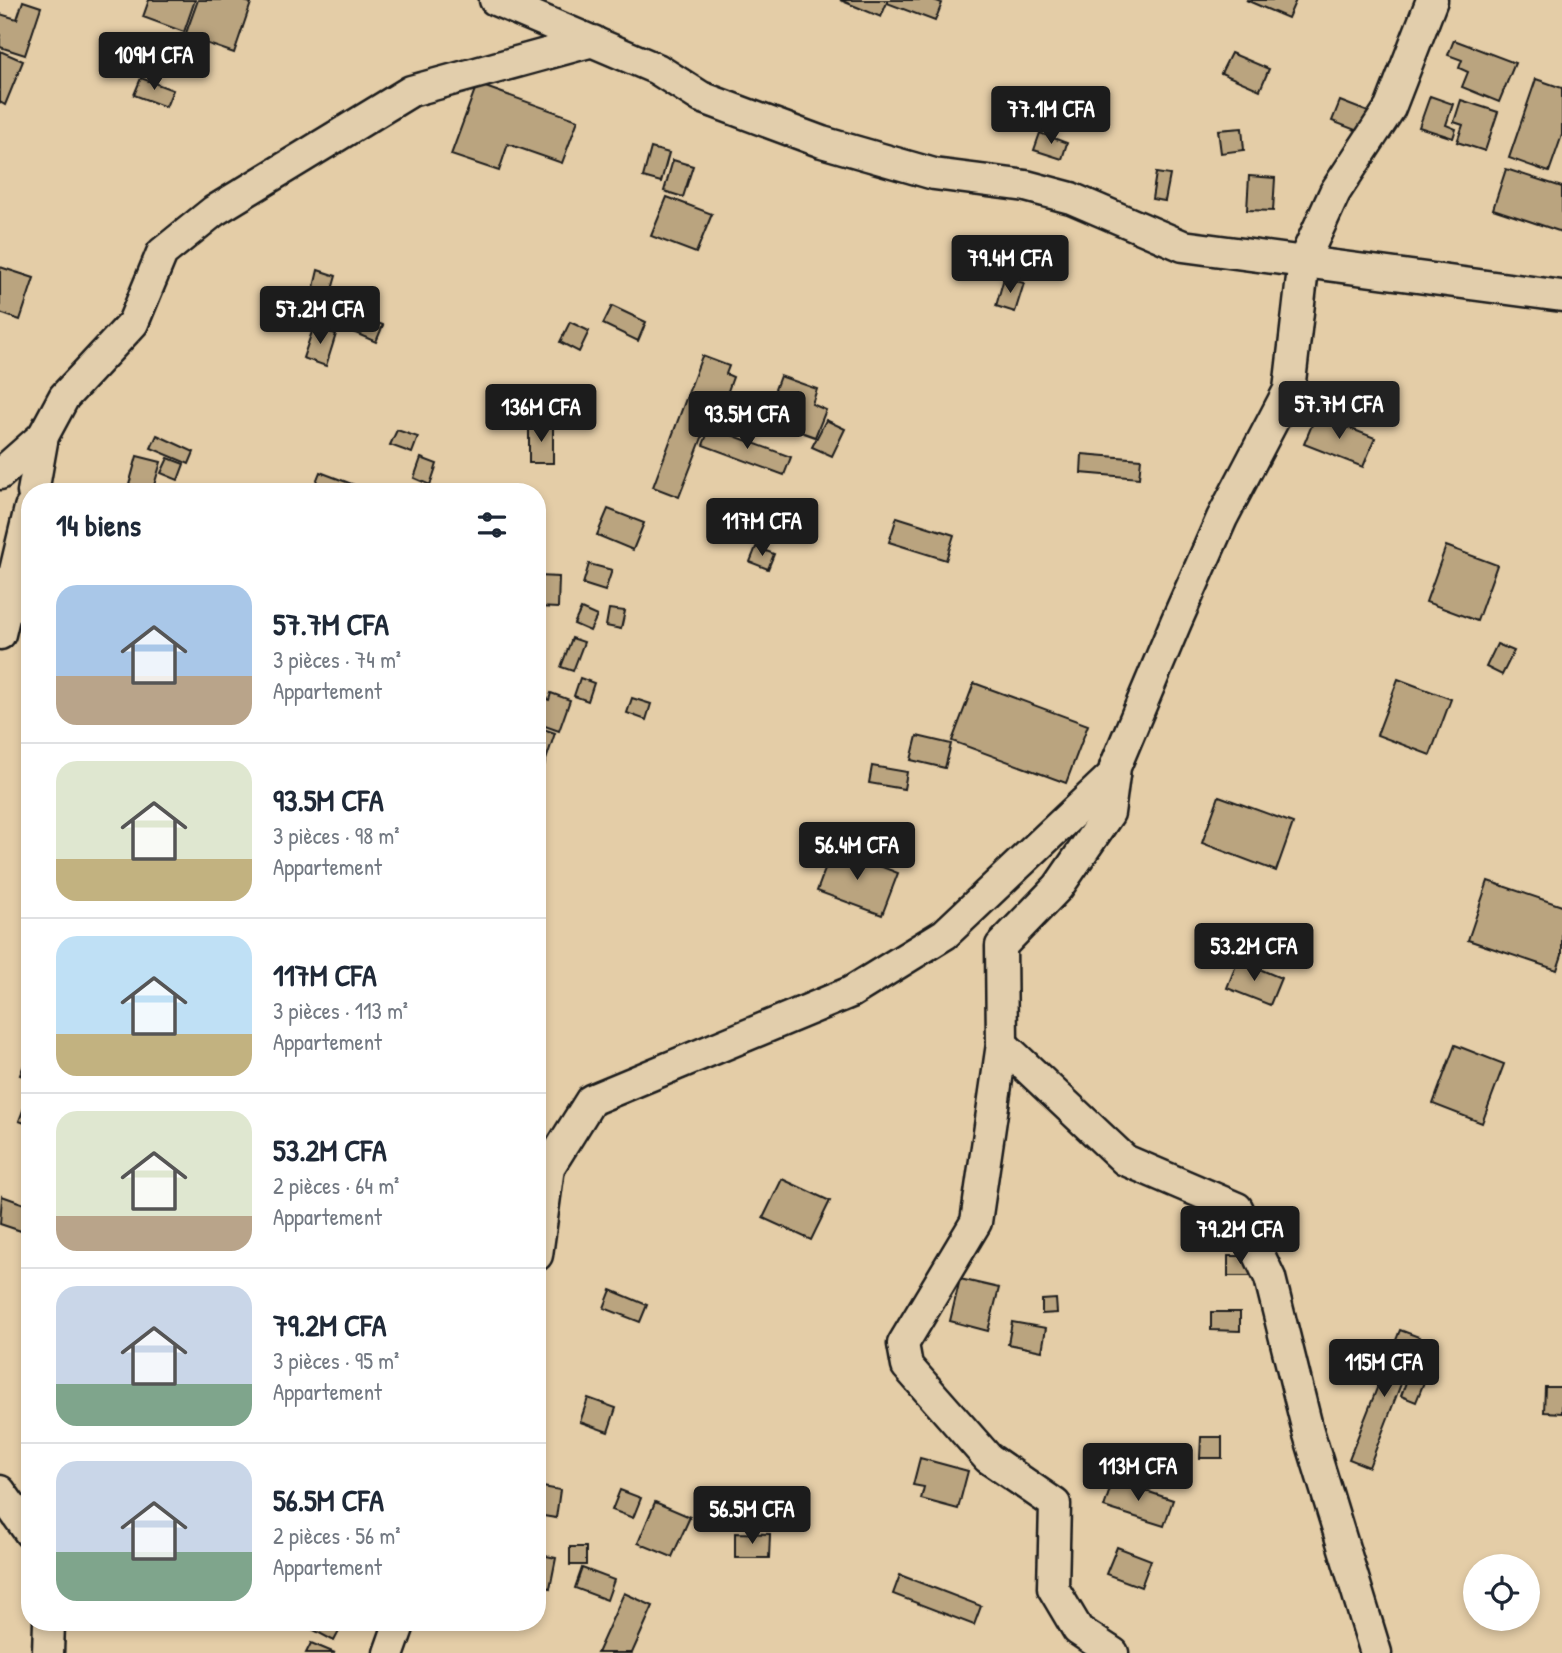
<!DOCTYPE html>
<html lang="fr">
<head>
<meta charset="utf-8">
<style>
	body { margin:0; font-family:"Patrick Hand",sans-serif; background:#f2f2f3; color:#1f2937; height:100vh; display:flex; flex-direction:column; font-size:26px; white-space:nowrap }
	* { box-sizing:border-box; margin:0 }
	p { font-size:23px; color:#747a83 }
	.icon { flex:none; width:38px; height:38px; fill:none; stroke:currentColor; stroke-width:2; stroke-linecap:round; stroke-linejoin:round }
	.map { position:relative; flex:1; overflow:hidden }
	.sheet { position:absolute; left:21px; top:483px; width:525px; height:1148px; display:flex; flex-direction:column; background:#fff; border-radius:28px; box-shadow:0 4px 10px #0003 }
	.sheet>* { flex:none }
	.buttons { position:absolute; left:1463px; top:1554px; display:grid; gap:14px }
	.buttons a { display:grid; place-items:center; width:77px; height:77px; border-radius:50%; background:#fff; box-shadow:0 4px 10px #0003; font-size:35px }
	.price { position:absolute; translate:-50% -60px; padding:0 16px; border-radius:7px; background:#1c1c1c; color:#fff; font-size:23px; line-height:46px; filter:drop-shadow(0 2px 4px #0008) }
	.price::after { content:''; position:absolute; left:50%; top:42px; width:21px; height:16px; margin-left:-10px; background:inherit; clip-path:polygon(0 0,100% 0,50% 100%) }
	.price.active { background:#222; color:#fff }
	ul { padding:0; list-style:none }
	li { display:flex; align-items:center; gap:21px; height:175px; padding:0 35px }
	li+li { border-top:2px solid #e0e1e3 }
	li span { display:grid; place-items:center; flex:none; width:196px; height:140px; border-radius:21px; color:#555 }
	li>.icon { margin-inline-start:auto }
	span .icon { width:84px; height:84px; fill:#fffc; stroke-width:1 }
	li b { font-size:30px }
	h2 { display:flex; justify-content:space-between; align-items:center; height:84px; padding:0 35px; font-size:30px }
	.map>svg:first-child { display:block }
	.building { fill:#baa47f; stroke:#1c1c1c; stroke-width:2 }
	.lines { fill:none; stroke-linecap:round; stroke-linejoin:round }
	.street-casing { stroke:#1c1c1c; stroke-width:35 }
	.street { stroke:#e2ceac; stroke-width:30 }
</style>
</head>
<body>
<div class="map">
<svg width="1562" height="1653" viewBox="0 0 1562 1653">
	<rect width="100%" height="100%" fill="#e4cda7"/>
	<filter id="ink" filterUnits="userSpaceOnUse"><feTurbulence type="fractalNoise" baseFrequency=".0143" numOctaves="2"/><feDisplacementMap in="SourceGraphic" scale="14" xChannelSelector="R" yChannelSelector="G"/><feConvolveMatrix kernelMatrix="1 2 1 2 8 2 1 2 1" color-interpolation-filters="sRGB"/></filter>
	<g filter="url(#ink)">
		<g class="building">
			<path d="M149,0h46l-11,32 -41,-15z"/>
			<path d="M198,0h43l10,3 -17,50 -49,-17z"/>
			<path d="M840,0h48l-7,17z"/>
			<path d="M888,0h46l8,3 -7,18 -48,-18z"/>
			<path d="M1246,0h50l-8,18z"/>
			<path d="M23,1l18,6 -16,48 -25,-8v-33l17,5z"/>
			<path d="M1454,40l61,23 -16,39 -37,-15 6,-15 -9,-4 3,-8 -14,-5z"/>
			<path d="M0,51l23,10 -18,44 -5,-3z"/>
			<path d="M1231,53l38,16 -9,21 -39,-17z"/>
			<path d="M141,78l32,12 -7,17 -32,-12z"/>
			<path d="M1536,79l26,9v47l-13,37 -40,-14z"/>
			<path d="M477,84l101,36 -16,43 -54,-19 -9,27 -48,-16z"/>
			<path d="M1430,96l23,8 -7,21 10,4 -3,9 -34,-11z"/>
			<path d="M1461,100l37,12 -13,39 -28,-9 6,-17 -9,-3z"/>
			<path d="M1340,101l31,12 -8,20 -31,-12z"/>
			<path d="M1242,128l2,22 -23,3 -3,-23z"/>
			<path d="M1040,133l27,10 -5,16 -28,-9z"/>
			<path d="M651,148l18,5 -8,29 -18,-5z"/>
			<path d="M673,160l20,6 -10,31 -19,-6z"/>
			<path d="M1506,169l56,18v45l-69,-23z"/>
			<path d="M1156,173l14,2 -5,26 -13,-2z"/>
			<path d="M1249,176l26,2 -2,33 -26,-1z"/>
			<path d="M667,197l45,17 -16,39 -45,-17z"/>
			<path d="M0,267l34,11 -14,42 -20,-7z"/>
			<path d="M318,270l18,6 -5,17 -17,-6z"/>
			<path d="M1004,278l20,5 -9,29 -19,-6z"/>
			<path d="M308,295l40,12 -6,18 -39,-13z"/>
			<path d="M612,306l34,16 -8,19 -35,-17z"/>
			<path d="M352,313l31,12 -7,17 -30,-13z"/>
			<path d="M570,322l19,9 -10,21 -19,-10z"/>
			<path d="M314,326l22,8 -10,32 -23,-8z"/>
			<path d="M702,356l27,10 -3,8 7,3 -9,25 -7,-3 -38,98 -26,-10z"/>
			<path d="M780,376l37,13 -5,15 14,6 -11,27 -51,-18z"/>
			<path d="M1316,415l59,23 -12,29 -59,-23z"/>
			<path d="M826,420l19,9 -13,27 -20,-9z"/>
			<rect x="529" y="425" width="24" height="38"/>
			<path d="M710,427l81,30 -7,18 -81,-30z"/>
			<path d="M397,430l21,7 -6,16 -22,-8z"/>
			<path d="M157,435l37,17 -5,12 -38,-16z"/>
			<path d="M1082,454l59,5 -2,19 -58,-5z"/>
			<path d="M137,456l24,6 -9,30h-25z"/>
			<path d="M168,458l16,6 -6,16 -17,-7z"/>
			<path d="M421,458l16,6 -7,21 -16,-7z"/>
			<path d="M320,472l53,20h-61z"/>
			<path d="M608,509l36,14 -11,27 -36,-15z"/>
			<path d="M897,517l57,18 -8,25 -57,-18z"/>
			<path d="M1446,546l51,19 -20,56 -51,-19z"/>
			<path d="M756,547l18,7 -6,15 -18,-7z"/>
			<path d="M589,564l23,6 -7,21 -22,-7z"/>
			<path d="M538,576l21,1 -1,31 -21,-1z"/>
			<path d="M581,609l16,7 -7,15 -16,-7z"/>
			<path d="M609,609l16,2 -4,18 -15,-3z"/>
			<path d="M572,638l12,4 -11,29 -12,-4z"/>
			<path d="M1497,644l17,7 -12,24 -16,-8z"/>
			<path d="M580,678l14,5 -6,18 -14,-5z"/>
			<path d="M1398,679l53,20 -21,56 -53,-20z"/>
			<path d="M974,683l114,42 -22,58 -114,-42z"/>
			<path d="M551,693l19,7 -11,31 -17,-6 2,-6 -7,-2v-22l12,5z"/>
			<path d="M632,698l19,6 -5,16 -19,-7z"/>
			<path d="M537,727l18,6 -15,45 -3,-1z"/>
			<path d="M917,736l34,8 -6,24 -34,-8z"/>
			<path d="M872,766l35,6 -3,17 -35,-6z"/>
			<path d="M1219,796l74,27 -17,48 -74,-28z"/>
			<path d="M833,848l65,25 -16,42 -65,-24z"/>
			<path d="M1488,881l74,25v49l-5,15 -89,-30z"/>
			<path d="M1238,960l43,18 -11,27 -43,-17z"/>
			<path d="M1455,1045l49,19 -22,59 -49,-19z"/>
			<path d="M28,1055l2,1v23l-10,-4z"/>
			<path d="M30,1092v33l-11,-4z"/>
			<path d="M782,1179l48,22 -19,39 -48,-22z"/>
			<path d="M2,1196l28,10v28l-30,-10z"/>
			<rect x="1228" y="1256" width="24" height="20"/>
			<path d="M960,1279l39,9 -11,43 -38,-10z"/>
			<path d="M611,1290l36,15 -7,17 -36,-14z"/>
			<path d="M1056,1299l1,14 -15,1v-14z"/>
			<path d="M1211,1312h29v19l-29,-1z"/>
			<path d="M1012,1322l34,6 -4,23 -34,-7z"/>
			<path d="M1400,1330l19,7 -50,130 -20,-8z"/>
			<path d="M1412,1366l16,6 -12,30 -15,-6z"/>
			<path d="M1545,1387h17v26l-18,-1z"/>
			<path d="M588,1398l28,10 -8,24 -28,-10z"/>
			<path d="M1201,1437h21v21h-22z"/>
			<path d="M920,1458l48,13 -10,38 -37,-10 3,-12 -11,-2z"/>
			<path d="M1113,1480l60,20 -9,26 -60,-19z"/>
			<path d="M537,1486l23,4 -4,28 -19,-3z"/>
			<path d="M620,1490l21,8 -8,20 -21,-8z"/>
			<path d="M655,1502l35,15 -18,40 -34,-14z"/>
			<path d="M735,1533l35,1 -1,24h-34z"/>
			<rect x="570" y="1547" width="16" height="18"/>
			<path d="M1117,1547l34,13 -10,27 -35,-13z"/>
			<path d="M537,1554l19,4 -6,30 -13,-2z"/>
			<path d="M582,1568l32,12 -7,20 -32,-12z"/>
			<path d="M900,1575l81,31 -7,19 -81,-31z"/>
			<path d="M624,1593l29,13 -21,47h-35z"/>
			<path d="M299,1622h45l-10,19z"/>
			<path d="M311,1643l24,10h-29z"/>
		</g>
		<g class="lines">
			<g class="street-casing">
				<g id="street">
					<path d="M495,0l162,69 44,28 121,45 112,32 92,12 45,12 112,48 379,50"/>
					<path d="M0,474l43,-38"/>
					<path d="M33,492l10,-56 21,-39 69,-74 29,-70 52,-42 197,-120 182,-50"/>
					<path d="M0,634l30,-126"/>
					<path d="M1002,1044l123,116 112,48 33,70 38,153 68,222"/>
					<path d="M537,1255l12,-88 42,-67 260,-108 94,-58 169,-160"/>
					<path d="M0,1491l30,42"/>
					<path d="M48,1653l1,-31"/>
					<path d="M389,1653l11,-31"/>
					<path d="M1113,1653l-35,-23 -25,-42 2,-84 -67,-46 -81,-92 -4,-22 73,-122 26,-178 -1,-98 57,-59 51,-74 6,-46 61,-145 46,-104 67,-128 15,-130 31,-68 55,-84 42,-108"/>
				</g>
			</g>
			<use href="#street" class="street"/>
		</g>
	</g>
</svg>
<div class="buttons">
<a><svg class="icon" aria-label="locate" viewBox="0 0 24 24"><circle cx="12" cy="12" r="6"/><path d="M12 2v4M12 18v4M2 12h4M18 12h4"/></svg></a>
</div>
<b class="price" style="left:154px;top:92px">109M CFA</b>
<b class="price" style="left:1051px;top:146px">77.1M CFA</b>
<b class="price" style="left:1010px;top:295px">79.4M CFA</b>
<b class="price" style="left:320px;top:346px">57.2M CFA</b>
<b class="price active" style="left:1339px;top:441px">57.7M CFA</b>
<b class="price" style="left:541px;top:444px">136M CFA</b>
<b class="price" style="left:747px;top:451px">93.5M CFA</b>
<b class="price" style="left:762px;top:558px">117M CFA</b>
<b class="price" style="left:857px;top:882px">56.4M CFA</b>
<b class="price" style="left:1254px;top:983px">53.2M CFA</b>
<b class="price" style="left:1240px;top:1266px">79.2M CFA</b>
<b class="price" style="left:1384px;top:1399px">115M CFA</b>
<b class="price" style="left:1138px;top:1503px">113M CFA</b>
<b class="price" style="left:752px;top:1546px">56.5M CFA</b>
<section class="sheet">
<h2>14 biens<svg class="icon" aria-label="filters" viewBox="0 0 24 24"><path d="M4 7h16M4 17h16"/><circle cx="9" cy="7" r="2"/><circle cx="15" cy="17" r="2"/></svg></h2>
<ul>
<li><span style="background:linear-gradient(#a9c7e8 65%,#b9a48a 0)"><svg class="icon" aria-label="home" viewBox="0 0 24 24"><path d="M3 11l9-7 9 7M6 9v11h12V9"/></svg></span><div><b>57.7M CFA</b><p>3 pièces · 74 m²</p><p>Appartement</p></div></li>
<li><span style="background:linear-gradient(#dfe7d0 70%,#c2b280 0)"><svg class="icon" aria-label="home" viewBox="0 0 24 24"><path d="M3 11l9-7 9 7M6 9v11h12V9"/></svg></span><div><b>93.5M CFA</b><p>3 pièces · 98 m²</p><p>Appartement</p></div></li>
<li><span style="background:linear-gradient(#bfe0f5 70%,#c2b280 0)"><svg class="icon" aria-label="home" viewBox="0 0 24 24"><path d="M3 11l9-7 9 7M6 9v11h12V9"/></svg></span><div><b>117M CFA</b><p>3 pièces · 113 m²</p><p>Appartement</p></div></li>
<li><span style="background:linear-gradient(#dfe7d0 75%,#b9a48a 0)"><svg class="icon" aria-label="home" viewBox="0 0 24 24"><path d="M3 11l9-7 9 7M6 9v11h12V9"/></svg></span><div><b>53.2M CFA</b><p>2 pièces · 64 m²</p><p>Appartement</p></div></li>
<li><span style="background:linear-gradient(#c9d6e8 70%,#7fa58c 0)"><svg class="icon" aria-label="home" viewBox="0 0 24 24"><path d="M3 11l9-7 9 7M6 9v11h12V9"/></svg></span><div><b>79.2M CFA</b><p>3 pièces · 95 m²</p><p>Appartement</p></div></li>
<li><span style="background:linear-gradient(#c9d6e8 65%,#7fa58c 0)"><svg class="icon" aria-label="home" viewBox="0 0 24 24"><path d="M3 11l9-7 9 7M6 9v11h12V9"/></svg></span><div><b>56.5M CFA</b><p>2 pièces · 56 m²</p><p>Appartement</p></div></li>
</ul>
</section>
</div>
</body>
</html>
